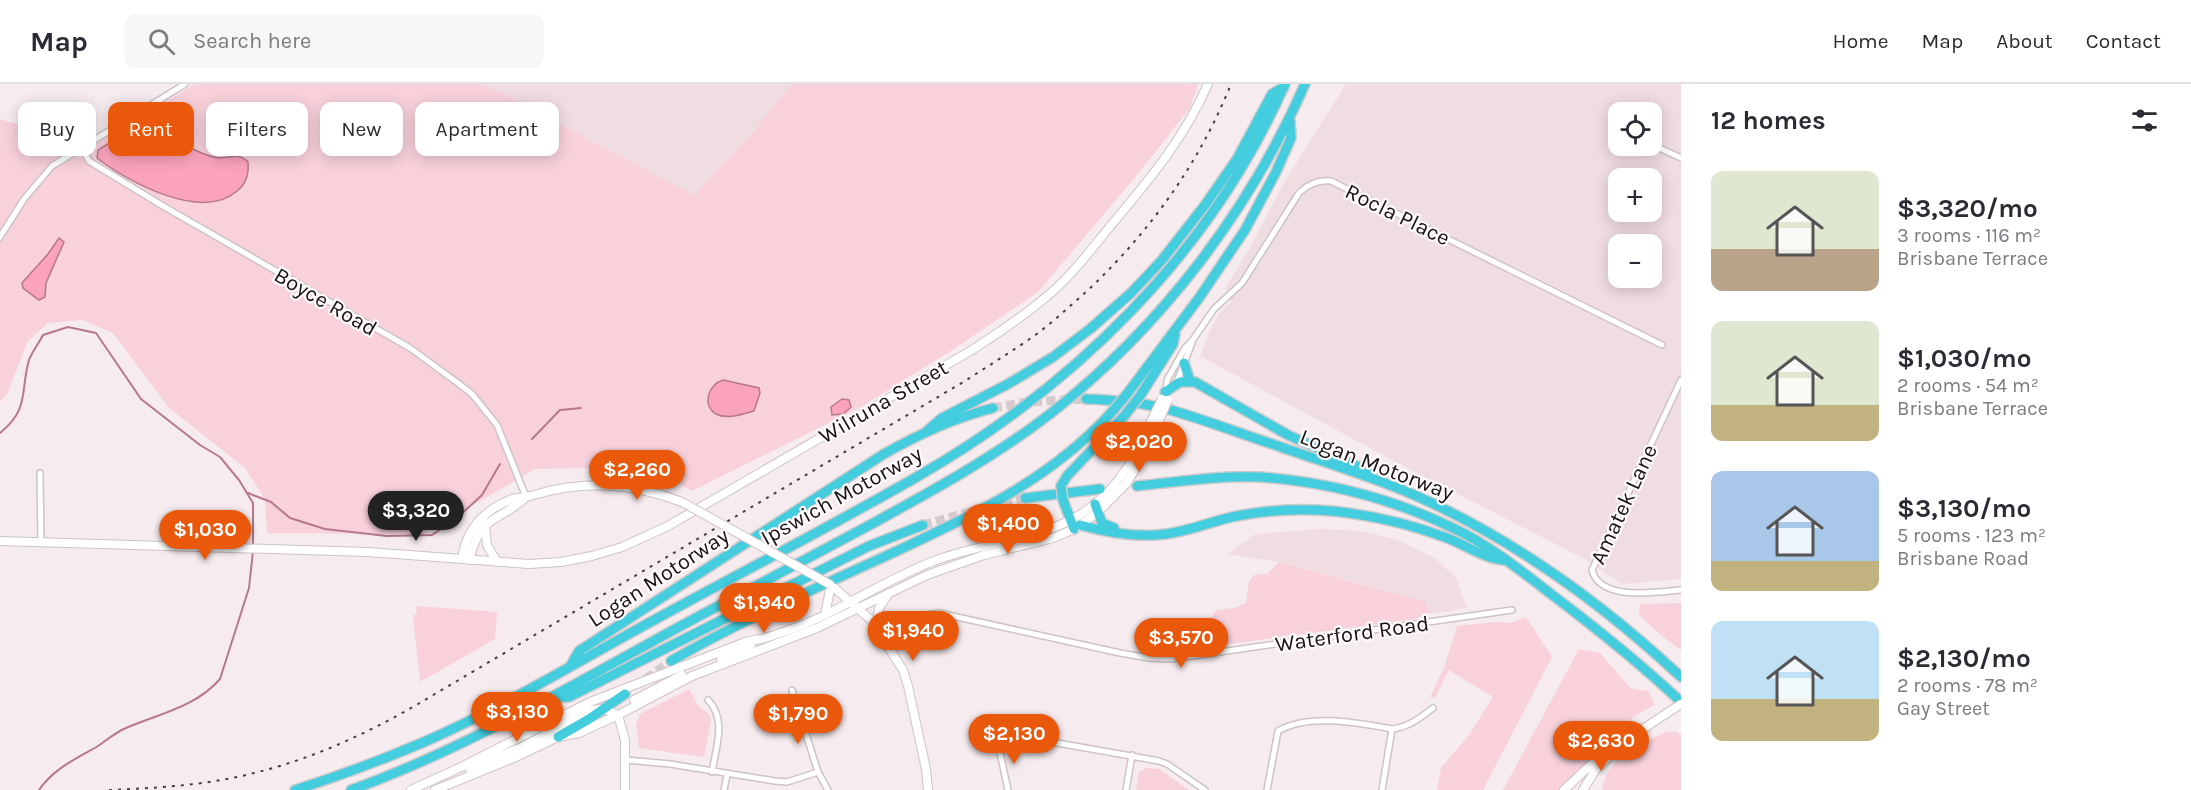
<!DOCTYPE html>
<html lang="en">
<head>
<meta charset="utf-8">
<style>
	body { margin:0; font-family:Karla,sans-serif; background:#f7f7f7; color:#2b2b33; height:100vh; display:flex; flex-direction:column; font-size:22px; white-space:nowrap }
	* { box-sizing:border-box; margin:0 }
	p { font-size:20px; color:#7c7c81 }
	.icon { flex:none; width:33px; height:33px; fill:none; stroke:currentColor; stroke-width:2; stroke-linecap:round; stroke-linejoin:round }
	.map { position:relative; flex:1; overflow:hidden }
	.side { display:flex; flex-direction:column; background:#fff; width:510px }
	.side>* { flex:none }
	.top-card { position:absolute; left:18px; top:18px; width:570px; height:54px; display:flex; gap:12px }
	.fabs { position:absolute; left:1608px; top:18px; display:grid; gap:12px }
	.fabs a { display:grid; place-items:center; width:54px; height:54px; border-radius:12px; background:#fff; box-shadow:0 3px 15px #0003; font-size:30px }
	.price { position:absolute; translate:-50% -51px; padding:0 14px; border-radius:21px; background:#ea580c; color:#fff; font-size:20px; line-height:39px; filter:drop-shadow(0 2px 3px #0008) }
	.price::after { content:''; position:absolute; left:50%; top:36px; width:18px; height:14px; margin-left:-9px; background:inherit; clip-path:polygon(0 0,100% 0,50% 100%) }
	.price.current { background:#222; color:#fff }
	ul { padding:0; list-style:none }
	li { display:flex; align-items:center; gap:18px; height:150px; padding:0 30px }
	li span { display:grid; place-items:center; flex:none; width:168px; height:120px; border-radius:12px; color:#555 }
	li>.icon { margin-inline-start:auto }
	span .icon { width:72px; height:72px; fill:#fffc; stroke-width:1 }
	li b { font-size:26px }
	h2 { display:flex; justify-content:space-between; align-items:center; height:72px; padding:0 30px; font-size:26px }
	.pill { padding:0 21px; border-radius:12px; background:#fff; box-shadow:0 3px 15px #0003; font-size:21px; line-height:54px }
	.pill.current { background:#ea580c; color:#fff }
	header { display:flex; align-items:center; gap:36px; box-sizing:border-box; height:84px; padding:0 30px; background:#fff; border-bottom:2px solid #e1e1e2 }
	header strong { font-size:28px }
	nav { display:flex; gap:33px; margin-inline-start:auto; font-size:21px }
	.search { width:420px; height:54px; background:#f7f7f7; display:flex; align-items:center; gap:15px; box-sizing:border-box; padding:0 21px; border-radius:12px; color:#7c7c81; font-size:22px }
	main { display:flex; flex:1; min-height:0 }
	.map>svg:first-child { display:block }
	.built { fill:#f0dde2; fill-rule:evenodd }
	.green { fill:#f8d1db }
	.water { fill:#fba3bd; stroke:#b7788b; stroke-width:1.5 }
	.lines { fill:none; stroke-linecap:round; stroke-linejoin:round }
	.stream { stroke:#b7788b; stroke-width:2 }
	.highway-tunnel { stroke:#d5cbcd; stroke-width:9; stroke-dasharray:9 4.5; stroke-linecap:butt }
	.street-casing { stroke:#cec3c6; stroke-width:8 }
	.secondary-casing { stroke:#cec3c6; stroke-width:10 }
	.highway-casing { stroke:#cccbcc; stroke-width:12 }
	.street { stroke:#fff; stroke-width:5 }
	.secondary { stroke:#fff; stroke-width:8 }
	.highway { stroke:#43cddf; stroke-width:9 }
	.rail { stroke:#443f40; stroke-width:2; stroke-dasharray:3 6; stroke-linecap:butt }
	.secondary-bridge-casing { stroke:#cec3c6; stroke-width:10; stroke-linecap:butt }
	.highway-bridge-casing { stroke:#cccbcc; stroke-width:12; stroke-linecap:butt }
	.secondary-bridge { stroke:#fff; stroke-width:8 }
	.highway-bridge { stroke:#43cddf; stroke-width:9 }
	.labels { text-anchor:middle; stroke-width:4.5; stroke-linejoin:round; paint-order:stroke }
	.street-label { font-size:22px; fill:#181415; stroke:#fffbfc }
</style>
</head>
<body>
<header>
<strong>Map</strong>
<div class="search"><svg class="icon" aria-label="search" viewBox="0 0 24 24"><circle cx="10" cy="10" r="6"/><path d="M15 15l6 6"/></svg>Search here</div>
<nav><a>Home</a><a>Map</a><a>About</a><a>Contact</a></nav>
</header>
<main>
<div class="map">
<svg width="1681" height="706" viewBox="0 0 1681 706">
	<rect width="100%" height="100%" fill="#f6ebee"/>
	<g class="built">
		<path d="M480,0h311l-38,48 -59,63 -190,-101z"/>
		<path d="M1346,0h335v495l-59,5 -41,-27 -176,-90 -205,-111 10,-26 9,-16 12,-12 -6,-14 24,-39 36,-68zM1618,28h34v34h-34zM1618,94h34v34h-34zM1618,160h34v34h-34z"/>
		<path d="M1321,445l41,2 36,9 37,18 21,20 11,30 -39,6 -2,-12 -141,-39 -58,-9 29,-20z"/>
	</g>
	<g class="green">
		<path d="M195,0h285l24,10 190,101 59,-63 38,-48h407l-8,24 -53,67 -99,117 -81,55 -96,60 -169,84 -43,-24 -114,2 -112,65 -156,-1 -2,-34 -21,-32 -75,-59 -56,-75 -31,-13 -34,3 -20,18 -21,53 -7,8v-283l91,28z"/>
		<path d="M1279,478l147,40 2,12 -13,5 -231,31c-1,-9 0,-16 8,-22l11,5 7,-4 2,-12 4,-7 18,-2 12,-5 3,-22 5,-6 13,-1z"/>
		<path d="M1681,519v47l-18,-13 -24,-22 1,-11z"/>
		<path d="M417,522l80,6 -2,27 -75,43 -7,-66 3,-2z"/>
		<path d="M1526,533l26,40 -69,133h-46l4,-22 28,-33 24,-38 -44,-27 -14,28 -5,-1 14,-29 13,-42 38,-4 15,1z"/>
		<path d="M1579,565l21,4 30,35 18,3 7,14 -22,12 -13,18 -32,26 -29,29h-56z"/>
		<path d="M689,605l10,18 11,8 1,5 -7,37 -65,-9 -3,-23 4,-11z"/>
		<path d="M1666,648h11l4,3v55h-79c4,-31 38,-47 64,-58z"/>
		<path d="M1146,684l13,1 30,21h-53l3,-18z"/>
	</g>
	<g class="water">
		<path d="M133,44c15,5 36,10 50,16 10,5 20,11 31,13 14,4 23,-7 34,5 1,11 -2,22 -11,29 -35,31 -109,-9 -140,-33l1,-8z"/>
		<path d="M59,154l5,4 -18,41 -1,14 -6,3 -16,-12 -1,-5 26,-29z"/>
		<path d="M723,296l36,8 1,5 -6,18c-11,3 -27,9 -38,3 -15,-9 -7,-30 7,-34z"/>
		<path d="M842,315l7,1 2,7 -8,7 -11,1 -1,-8z"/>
	</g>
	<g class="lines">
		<g class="stream">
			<path d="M0,349c30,-24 20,-42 29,-73 3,-8 10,-17 14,-25l25,-8 28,6 45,66 59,46 20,12 19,23 14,23v42"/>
			<path d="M532,355l28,-29 21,-2"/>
			<path d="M248,409l23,9 19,16 35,11 62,7 45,-1 25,-17 25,-23 18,-31"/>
			<path d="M39,706c15,-22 37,-31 59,-44 9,-6 18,-14 28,-18 32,-14 70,-21 94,-49l29,-91 4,-37"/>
		</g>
		<g class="highway-tunnel">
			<path d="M993,324l33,-6 60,-3"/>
			<path d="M990,422l35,-8"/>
			<path d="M923,441l53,-15"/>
			<path d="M646,595l25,-18"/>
		</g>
		<g class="street-casing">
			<g id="street">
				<path d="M1655,62l26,12"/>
				<path d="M81,63l8,14 23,14 51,31 247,142 48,35 14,11 25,31 29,72"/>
				<path d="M0,153l24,-38 28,-33 133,-82"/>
				<path d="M1681,296l-89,190c8,32 66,22 89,20"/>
				<path d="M1176,300l16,-41"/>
				<path d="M1166,306l1,-10 18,-32 7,-7 22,-32 28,-26 57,-90c9,-9 19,-13 32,-12l331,164"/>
				<path d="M40,389l1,69"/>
				<path d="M891,566c7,-4 15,-8 20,-15 11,-16 4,-20 28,-22l181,40 29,5 22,1 341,-49"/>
				<path d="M792,606l26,82 10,18"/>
				<path d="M708,616c19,19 8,47 4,72"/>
				<path d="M626,676l44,4 105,17 12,1 31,-10"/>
				<path d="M724,706l3,-15"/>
				<path d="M1008,706l-8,-37 2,-12 6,-4 10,-1 141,25 8,3 38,26"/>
				<path d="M1126,706l6,-35"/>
				<path d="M1267,706l11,-59c31,-18 80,-8 114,-2 17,-2 28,-11 41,-21"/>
				<path d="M1382,706l10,-61"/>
			</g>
		</g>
		<g class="secondary-casing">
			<g id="secondary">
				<path d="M485,441l2,20 10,17"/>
				<path d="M0,457l368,11 161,12 32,-2 31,-6 30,-9 46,-21 304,-176c26,-17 51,-33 74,-53 26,-21 46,-49 67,-74 37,-44 72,-86 95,-139"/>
				<path d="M462,475c4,-30 22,-49 50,-60 6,-2 12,-1 18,-3 53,-16 100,-14 152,6"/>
				<path d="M469,476c13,-49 27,-35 57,-63"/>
				<path d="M831,501l40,35 32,50 5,16 18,83 2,21"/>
				<path d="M825,531l6,-30"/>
				<path d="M876,542l3,-18 9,-14"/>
				<path d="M721,575l30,-14"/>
				<path d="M634,616l48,-25"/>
				<path d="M618,631l7,25v50"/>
				<path d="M469,684l53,-21 68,-37 14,-1 14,6"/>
				<path d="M411,706l46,-21 133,-67 153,-59c8,-3 15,-3 22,-5 23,-7 47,-16 68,-27 33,-17 64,-35 98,-49 75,-29 147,-18 196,-94 10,-15 17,-32 25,-49"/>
				<path d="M435,706l81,-33 42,-20 21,-4 39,-18 74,-39 125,-48 110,-53 57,-20 69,-17 21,-9 23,-16 29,-29 15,-24 18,-39"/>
				<path d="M1564,706l46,-43 18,-8 39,-26"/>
				<path d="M1583,706l13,-21 29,-27"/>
			</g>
		</g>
		<g class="highway-casing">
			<g id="highway">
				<path d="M1184,279l6,18"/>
				<path d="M1165,308l15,-10h15l93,53 82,37"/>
				<path d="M1127,310l72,-96 46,-68 31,-58 15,-34 -1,-17"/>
				<path d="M1140,312l33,-52 2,-10"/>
				<path d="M1086,315c26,1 52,3 77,9 38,10 75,25 112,37 45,16 93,30 137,49 100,44 190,109 269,183"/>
				<path d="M928,346l14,-12 66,-34 45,-27 37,-28 41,-36 31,-33 43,-55 32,-46 35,-65 12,-7"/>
				<path d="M1061,402l6,-10 58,-61"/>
				<path d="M1137,402c41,-4 82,-11 123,-9 66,5 133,22 193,51 36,17 67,42 98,66 45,34 89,69 130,108"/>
				<path d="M1025,414l75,-9"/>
				<path d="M1063,416l11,29"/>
				<path d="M1095,420l7,19 12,5"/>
				<path d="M1080,441c28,8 57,13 86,9 23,-3 44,-12 66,-17 33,-7 66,-9 100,-6 39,4 78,13 115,27 19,7 39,22 59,22"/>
				<path d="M671,577c74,-43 153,-76 230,-112 77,-36 150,-71 209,-135"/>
				<path d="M571,581l8,-14 305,-197c35,-20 70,-36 109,-46"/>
				<path d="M550,614l19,-1 300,-151 54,-21"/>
				<path d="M558,653l31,-18 36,-25"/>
				<path d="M295,706c44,-14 87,-30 129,-48 84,-37 163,-86 243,-129 83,-45 166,-88 248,-135 159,-91 295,-224 370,-394"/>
				<path d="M351,706c119,-43 228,-109 339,-169 59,-31 118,-63 178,-95 62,-34 125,-68 182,-112 110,-86 199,-202 255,-330"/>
			</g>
		</g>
		<use href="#street" class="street"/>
		<use href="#secondary" class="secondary"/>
		<use href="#highway" class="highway"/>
		<path class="rail" d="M109,706c50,-2 100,-5 149,-18 56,-14 110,-39 160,-68l547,-323c23,-15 46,-29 69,-45 18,-13 35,-29 52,-44 63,-59 113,-128 145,-208"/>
		<g class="secondary-bridge-casing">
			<g id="secondary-bridge">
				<path d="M1152,335l10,-20"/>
				<path d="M1159,337l9,-21"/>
				<path d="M682,418l149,83"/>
				<path d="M1667,629l14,-9"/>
			</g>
		</g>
		<g class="highway-bridge-casing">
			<g id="highway-bridge">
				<path d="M1110,330l17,-20"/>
				<path d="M1125,331l15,-19"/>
				<path d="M1061,402l2,14"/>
			</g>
		</g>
		<use href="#secondary-bridge" class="secondary-bridge"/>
		<use href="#highway-bridge" class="highway-bridge"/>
	</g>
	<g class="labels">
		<g class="street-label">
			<text transform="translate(1398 130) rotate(26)" y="8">Rocla Place</text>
			<text transform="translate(326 217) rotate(30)" y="8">Boyce Road</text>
			<text transform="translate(883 317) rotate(-30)" y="8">Wilruna Street</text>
			<text transform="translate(1377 380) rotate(21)" y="8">Logan Motorway</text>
			<text transform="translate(841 411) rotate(-29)" y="8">Ipswich Motorway</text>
			<text transform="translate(1623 420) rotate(-65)" y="8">Amatek Lane</text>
			<text transform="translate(658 493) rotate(-33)" y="8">Logan Motorway</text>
			<text transform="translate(1352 549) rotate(-8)" y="8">Waterford Road</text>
		</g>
	</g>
</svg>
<div class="fabs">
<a><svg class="icon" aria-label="locate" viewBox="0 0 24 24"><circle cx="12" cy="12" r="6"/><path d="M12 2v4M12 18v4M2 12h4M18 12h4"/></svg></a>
<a>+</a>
<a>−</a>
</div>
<b class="price" style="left:1139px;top:389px">$2,020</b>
<b class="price" style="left:637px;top:417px">$2,260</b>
<b class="price current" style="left:416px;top:458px">$3,320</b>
<b class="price" style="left:1008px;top:471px">$1,400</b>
<b class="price" style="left:205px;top:477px">$1,030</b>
<b class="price" style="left:764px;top:550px">$1,940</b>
<b class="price" style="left:913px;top:578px">$1,940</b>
<b class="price" style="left:1181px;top:585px">$3,570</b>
<b class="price" style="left:517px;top:659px">$3,130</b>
<b class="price" style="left:798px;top:661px">$1,790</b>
<b class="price" style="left:1014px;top:681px">$2,130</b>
<b class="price" style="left:1601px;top:688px">$2,630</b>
<div class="top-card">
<a class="pill">Buy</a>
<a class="pill current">Rent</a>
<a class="pill">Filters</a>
<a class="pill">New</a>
<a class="pill">Apartment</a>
</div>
</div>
<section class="side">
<h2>12 homes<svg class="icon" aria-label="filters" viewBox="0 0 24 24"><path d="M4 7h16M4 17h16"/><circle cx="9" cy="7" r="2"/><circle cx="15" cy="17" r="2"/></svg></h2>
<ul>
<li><span style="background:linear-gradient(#dfe7d0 65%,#b9a48a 0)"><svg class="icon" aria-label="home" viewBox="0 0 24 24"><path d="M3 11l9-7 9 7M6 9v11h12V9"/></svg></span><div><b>$3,320/mo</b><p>3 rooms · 116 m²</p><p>Brisbane Terrace</p></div></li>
<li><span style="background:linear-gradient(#dfe7d0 70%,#c2b280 0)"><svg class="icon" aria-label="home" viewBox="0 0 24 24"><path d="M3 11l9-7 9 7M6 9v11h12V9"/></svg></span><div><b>$1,030/mo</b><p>2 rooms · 54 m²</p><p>Brisbane Terrace</p></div></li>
<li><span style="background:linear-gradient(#a9c7e8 75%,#c2b280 0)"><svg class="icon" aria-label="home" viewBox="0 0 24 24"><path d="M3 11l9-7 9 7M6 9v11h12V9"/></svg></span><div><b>$3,130/mo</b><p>5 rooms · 123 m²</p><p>Brisbane Road</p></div></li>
<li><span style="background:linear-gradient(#bfe0f5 65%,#c2b280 0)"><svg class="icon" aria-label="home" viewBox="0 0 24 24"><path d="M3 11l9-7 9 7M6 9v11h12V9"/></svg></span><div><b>$2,130/mo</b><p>2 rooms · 78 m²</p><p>Gay Street</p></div></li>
</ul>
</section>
</main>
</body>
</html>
